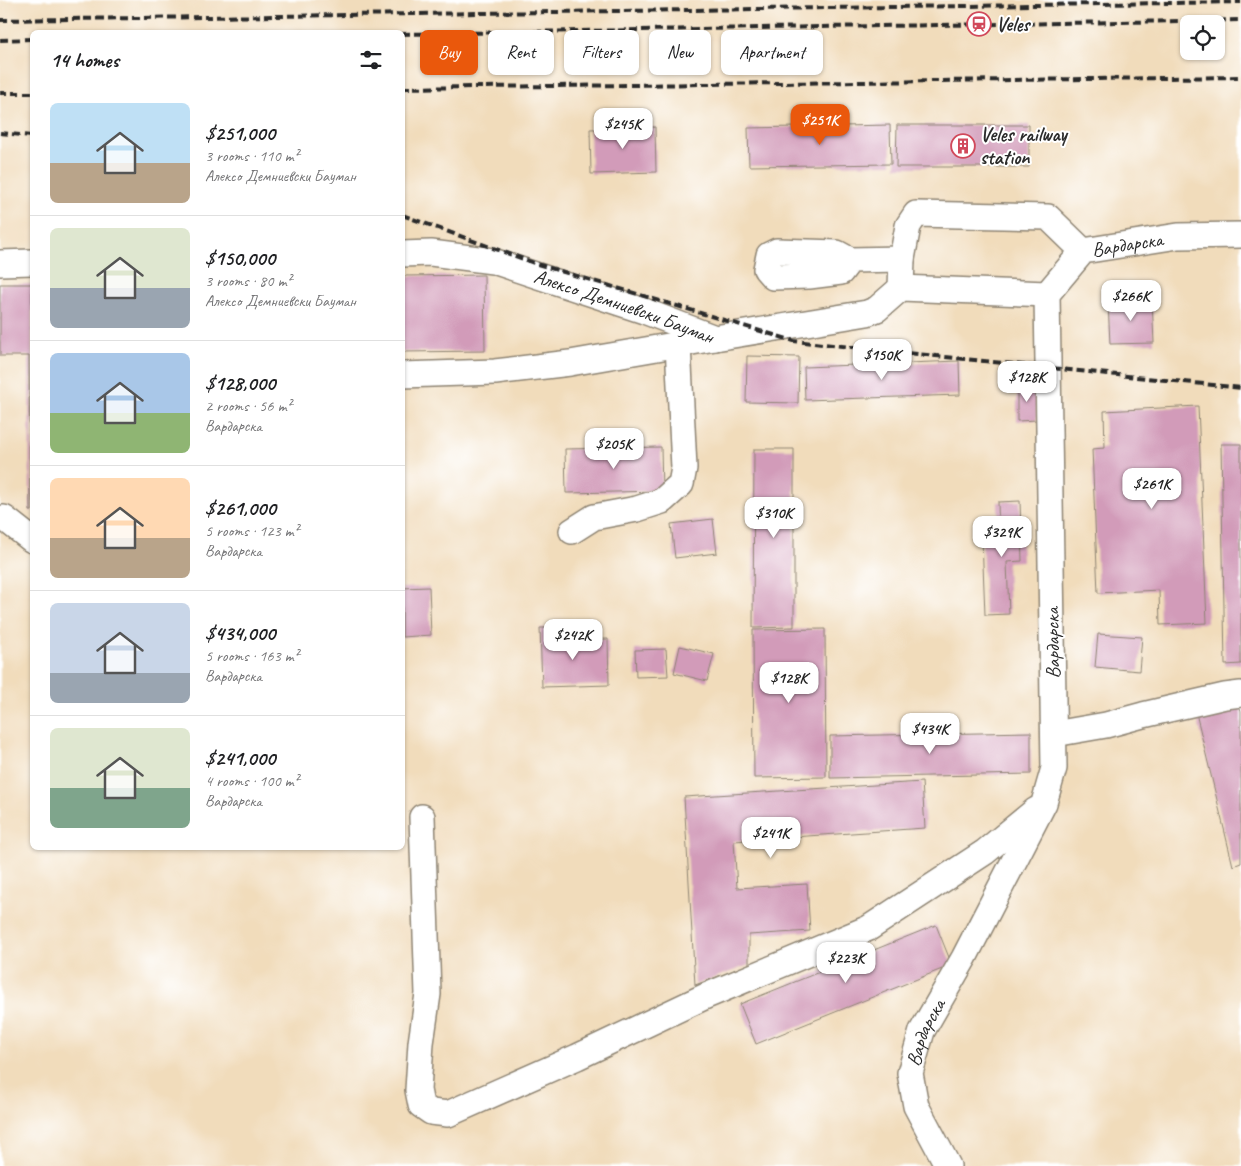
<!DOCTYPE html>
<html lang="en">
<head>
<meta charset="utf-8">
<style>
	body { margin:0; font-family:Caveat,sans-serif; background:#f2f2f2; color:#202124; height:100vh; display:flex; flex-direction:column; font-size:19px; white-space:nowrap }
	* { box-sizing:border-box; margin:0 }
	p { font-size:16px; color:#757577 }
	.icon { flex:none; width:28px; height:28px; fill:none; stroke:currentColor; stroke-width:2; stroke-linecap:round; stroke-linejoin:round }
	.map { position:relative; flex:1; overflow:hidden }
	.sheet { position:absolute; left:30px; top:30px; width:375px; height:820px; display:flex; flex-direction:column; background:#fff; border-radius:8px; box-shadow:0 1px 4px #0004 }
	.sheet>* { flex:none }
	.hud { position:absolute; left:420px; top:30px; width:475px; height:45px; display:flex; gap:10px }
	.controls { position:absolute; left:1180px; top:15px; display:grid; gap:10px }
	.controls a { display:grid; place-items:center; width:45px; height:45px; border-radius:8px; background:#fff; box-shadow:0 1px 4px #0004; font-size:25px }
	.price { position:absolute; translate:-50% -42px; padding:0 11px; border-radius:10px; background:#fff; color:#222; font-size:16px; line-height:32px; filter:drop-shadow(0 1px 2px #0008) }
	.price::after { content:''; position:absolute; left:50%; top:30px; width:15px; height:11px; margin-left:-8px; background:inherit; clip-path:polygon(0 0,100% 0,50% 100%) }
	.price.selected { background:#ea580c; color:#fff }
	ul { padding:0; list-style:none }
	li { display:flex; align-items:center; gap:15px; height:125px; padding:0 20px }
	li+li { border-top:1px solid #e0e0e0 }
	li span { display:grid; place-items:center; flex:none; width:140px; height:100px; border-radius:8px; color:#555 }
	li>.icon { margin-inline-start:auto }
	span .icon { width:60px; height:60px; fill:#fffc; stroke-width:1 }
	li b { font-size:21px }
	h2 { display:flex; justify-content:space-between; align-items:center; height:60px; padding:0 20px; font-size:21px }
	.pill { padding:0 18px; border-radius:8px; background:#fff; box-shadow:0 1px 4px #0004; font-size:18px; line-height:45px }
	.pill.selected { background:#ea580c; color:#fff }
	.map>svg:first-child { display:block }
	.building { fill:#d29bb9 }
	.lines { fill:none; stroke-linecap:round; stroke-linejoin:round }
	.minor-casing { stroke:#8e8473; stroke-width:28 }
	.minor { stroke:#fff; stroke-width:25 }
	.rail { stroke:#2b2b2b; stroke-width:4; stroke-dasharray:8 4; stroke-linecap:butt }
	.labels { text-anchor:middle; stroke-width:4; stroke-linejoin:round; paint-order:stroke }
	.poi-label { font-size:20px; font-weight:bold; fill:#2b2b2b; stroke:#fff; text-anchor:start }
	.street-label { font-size:20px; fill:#2b2b2b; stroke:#fff }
</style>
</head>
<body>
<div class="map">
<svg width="1241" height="1166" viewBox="0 0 1241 1166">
	<rect width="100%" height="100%" fill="#fff"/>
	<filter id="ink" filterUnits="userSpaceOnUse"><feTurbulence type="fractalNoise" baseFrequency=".02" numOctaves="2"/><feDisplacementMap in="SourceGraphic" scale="10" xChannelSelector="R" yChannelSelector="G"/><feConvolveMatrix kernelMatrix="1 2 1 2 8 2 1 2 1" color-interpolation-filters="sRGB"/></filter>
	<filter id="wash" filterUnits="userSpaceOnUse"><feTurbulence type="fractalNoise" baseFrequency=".0096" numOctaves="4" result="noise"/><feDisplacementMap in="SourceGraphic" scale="20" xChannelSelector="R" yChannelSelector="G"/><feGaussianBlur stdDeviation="1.12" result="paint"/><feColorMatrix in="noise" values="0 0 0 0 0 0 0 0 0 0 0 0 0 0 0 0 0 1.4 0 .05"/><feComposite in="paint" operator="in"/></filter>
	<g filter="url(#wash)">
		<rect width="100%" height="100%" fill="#f1dcbb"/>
		<g id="blocks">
			<g class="building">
				<path d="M890,125l1,39 -142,2 -1,-38z"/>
				<path d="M897,125h132v42h-133z"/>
				<path d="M655,127l1,45 -65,2 -1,-45z"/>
				<path d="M484,275l1,76 -83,1v-76z"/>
				<path d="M0,284h32v227h-2l-1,-155h-29z"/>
				<path d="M1152,300l2,43 -44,1 -2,-43z"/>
				<path d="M747,356l52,1 -1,46 -52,-1z"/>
				<path d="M959,361l1,34 -155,5 -1,-33z"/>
				<path d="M1036,385l1,35 -20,1v-35z"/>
				<path d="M1198,406l9,217 -47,2 -1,-35 -61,3 -6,-144 13,-1 -1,-37z"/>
				<path d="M1221,444h20v220l-16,1z"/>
				<path d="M661,447l1,44 -96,2 -1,-44z"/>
				<path d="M754,449h40v178l-41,1z"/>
				<path d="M1020,501l2,60 -15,1 2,52 -24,1 -3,-76 17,-1 -1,-36z"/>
				<path d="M713,519l4,34 -42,5 -4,-34z"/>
				<path d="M429,587l2,48 -29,2v-49z"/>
				<path d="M540,628h16v12l52,-1 1,46 -67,2z"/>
				<path d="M825,629l1,148 -72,1 -1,-148z"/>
				<path d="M1098,634l44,3 -3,34 -44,-4z"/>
				<path d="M680,646l34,8 -7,27 -33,-8z"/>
				<path d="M666,649l2,27 -32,1 -1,-27z"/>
				<path d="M1238,700l3,11v152l-8,3 -37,-153z"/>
				<path d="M1031,732v42l-201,4v-42z"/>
				<path d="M922,782l3,46 -191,13 3,47 70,-4 3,47 -61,4v30l-54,20 -11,-188z"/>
				<path d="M936,925l16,40 -196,79 -16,-40z"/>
			</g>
		</g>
	</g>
	<g filter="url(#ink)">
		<use href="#blocks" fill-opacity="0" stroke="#8e8473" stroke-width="1"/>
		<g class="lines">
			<g class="minor-casing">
				<g id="minor">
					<path id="s1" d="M402,254l29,-1 62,8 151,50 71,27 152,-25 10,-4 24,-21 146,6"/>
					<path d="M850,260l-13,-7 -60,-2 -8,4 -3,14 7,8 36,-1 32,-4 9,-12 52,-1"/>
					<path d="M0,263l32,-1"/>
					<path d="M901,288l1,-29 6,-33 8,-12 132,3 35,34"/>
					<path d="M402,375l93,-3 75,-9 145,-25"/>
					<path d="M4,518l28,22"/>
					<path d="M572,531l22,-14 43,-8 25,-8 19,-17 3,-16 -6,-124"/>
					<path d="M1054,734l52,-9 37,-10 82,-19 16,-2"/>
					<path d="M422,817l6,177 -7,49 -3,47 3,15 10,7 17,2 129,-57 129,-61 163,-68 116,-76 51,-42"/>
					<path id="s2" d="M948,1166l-32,-60 -6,-33 12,-42 42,-73 80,-155 10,-35 -7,-474 36,-43 95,-15 63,-1"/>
				</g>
			</g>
			<use href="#minor" class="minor"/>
			<g class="rail">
				<path d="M0,20l1241,-18"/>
				<path d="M402,34l839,-14"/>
				<path d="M0,40l32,-1"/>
				<path d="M402,88l839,-11"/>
				<path d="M0,93h32"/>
				<path d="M0,133l32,3"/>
				<path d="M402,215l135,49 257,77 447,47"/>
			</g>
		</g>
	</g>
	<defs>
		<g id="station-ring" transform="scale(1.25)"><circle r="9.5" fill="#fff" stroke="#d1495b" stroke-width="1.5"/><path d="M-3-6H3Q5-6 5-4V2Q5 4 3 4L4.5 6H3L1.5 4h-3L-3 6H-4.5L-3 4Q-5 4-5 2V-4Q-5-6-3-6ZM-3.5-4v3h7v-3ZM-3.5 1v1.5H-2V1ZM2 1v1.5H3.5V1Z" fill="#d1495b"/></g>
		<g id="building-ring" transform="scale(1.25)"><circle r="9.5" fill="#fff" stroke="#d1495b" stroke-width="1.5"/><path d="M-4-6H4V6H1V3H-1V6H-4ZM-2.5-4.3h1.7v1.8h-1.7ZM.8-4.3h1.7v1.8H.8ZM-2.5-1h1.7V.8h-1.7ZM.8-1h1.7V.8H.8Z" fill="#d1495b"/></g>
	</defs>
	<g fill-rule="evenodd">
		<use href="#station-ring" x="979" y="24"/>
		<use href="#building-ring" x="963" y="146"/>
	</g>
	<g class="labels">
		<g class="poi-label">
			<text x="996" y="31">Veles</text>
			<text x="980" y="141">Veles railway<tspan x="980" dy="23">station</tspan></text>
		</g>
		<g class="street-label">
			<text dy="7" stroke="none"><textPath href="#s2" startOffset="1015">Вардарска</textPath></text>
			<text dy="7" stroke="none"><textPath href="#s1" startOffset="230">Алексо Демниевски Бауман</textPath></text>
			<text transform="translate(1052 643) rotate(-91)" y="7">Вардарска</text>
			<text dy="7" stroke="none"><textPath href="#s2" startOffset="145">Вардарска</textPath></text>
		</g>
	</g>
</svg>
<div class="controls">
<a><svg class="icon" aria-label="locate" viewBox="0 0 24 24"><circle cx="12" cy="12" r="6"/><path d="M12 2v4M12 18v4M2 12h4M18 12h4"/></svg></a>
</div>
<b class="price selected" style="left:820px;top:146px">$251K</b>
<b class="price" style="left:623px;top:150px">$245K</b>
<b class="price" style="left:1131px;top:322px">$266K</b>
<b class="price" style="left:882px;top:381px">$150K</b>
<b class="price" style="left:1027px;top:403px">$128K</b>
<b class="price" style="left:614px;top:470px">$205K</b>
<b class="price" style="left:1152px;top:510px">$261K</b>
<b class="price" style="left:774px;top:539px">$310K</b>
<b class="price" style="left:1002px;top:558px">$329K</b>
<b class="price" style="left:573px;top:661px">$242K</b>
<b class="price" style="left:789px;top:704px">$128K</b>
<b class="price" style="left:930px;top:755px">$434K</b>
<b class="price" style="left:771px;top:859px">$241K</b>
<b class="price" style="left:846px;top:984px">$223K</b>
<div class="hud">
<a class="pill selected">Buy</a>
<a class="pill">Rent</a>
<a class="pill">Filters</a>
<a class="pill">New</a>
<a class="pill">Apartment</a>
</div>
<section class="sheet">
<h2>14 homes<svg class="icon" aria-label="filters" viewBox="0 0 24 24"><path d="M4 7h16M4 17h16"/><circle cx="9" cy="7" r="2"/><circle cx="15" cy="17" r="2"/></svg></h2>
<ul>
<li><span style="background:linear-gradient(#bfe0f5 60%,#b9a48a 0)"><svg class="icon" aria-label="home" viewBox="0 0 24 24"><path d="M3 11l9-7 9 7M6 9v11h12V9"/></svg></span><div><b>$251,000</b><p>3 rooms · 110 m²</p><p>Алексо Демниевски Бауман</p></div></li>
<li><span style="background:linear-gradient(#dfe7d0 60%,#9aa5b1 0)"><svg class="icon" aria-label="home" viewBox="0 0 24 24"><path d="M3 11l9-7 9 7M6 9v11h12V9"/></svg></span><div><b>$150,000</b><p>3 rooms · 80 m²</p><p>Алексо Демниевски Бауман</p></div></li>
<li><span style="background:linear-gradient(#a9c7e8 60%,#8fb573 0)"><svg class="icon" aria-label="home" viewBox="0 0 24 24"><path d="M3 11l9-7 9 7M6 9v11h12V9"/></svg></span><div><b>$128,000</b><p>2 rooms · 56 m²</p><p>Вардарска</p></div></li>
<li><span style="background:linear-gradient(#ffd9b3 60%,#b9a48a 0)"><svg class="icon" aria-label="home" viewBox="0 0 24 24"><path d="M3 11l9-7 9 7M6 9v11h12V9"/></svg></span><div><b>$261,000</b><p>5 rooms · 123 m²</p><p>Вардарска</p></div></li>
<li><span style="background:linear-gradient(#c9d6e8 70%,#9aa5b1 0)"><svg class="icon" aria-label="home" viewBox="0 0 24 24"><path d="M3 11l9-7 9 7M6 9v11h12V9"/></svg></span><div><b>$434,000</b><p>5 rooms · 163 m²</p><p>Вардарска</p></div></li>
<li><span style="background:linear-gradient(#dfe7d0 60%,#7fa58c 0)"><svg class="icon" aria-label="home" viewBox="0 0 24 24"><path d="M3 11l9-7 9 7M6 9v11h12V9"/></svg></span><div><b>$241,000</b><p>4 rooms · 100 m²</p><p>Вардарска</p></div></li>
</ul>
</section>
</div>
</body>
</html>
